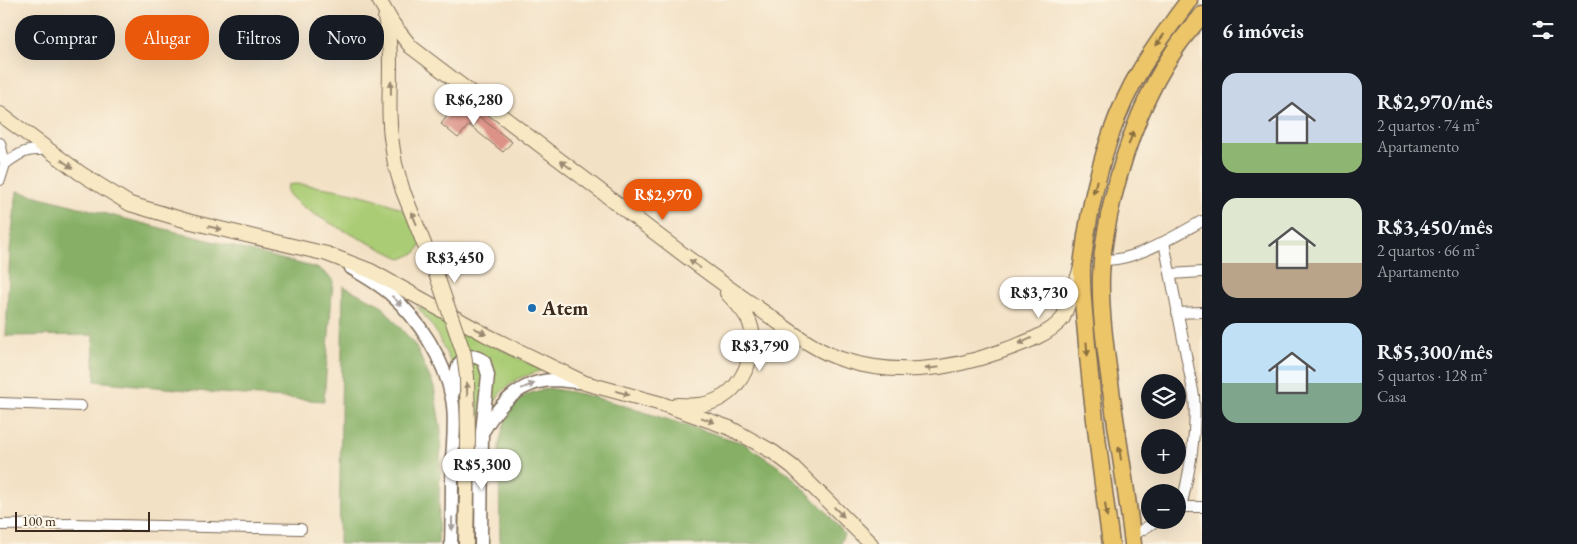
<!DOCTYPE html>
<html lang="pt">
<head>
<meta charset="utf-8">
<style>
	body { margin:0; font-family:"EB Garamond",serif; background:#242831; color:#f1f3f6; height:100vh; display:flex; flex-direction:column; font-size:19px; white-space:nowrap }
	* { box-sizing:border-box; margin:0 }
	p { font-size:16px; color:#9ea1a6 }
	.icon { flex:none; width:28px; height:28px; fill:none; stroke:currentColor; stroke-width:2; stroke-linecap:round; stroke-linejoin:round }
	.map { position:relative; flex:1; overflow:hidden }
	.sheet { display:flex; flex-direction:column; background:#171b24; width:375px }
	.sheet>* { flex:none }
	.top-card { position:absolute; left:15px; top:15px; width:475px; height:45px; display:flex; gap:10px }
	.tools { position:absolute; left:1141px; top:374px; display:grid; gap:10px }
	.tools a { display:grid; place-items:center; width:45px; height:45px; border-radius:50%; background:#171b24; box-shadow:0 5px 20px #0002; font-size:25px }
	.scale { position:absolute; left:15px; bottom:12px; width:135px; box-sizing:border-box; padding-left:5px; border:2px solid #3b2a1e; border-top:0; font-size:14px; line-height:18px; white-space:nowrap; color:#3b2a1e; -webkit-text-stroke:4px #fcf5e5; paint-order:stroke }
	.price { position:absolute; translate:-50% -42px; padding:0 11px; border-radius:18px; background:#fff; color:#222; font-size:16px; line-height:32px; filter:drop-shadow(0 1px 2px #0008) }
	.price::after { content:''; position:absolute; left:50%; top:30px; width:15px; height:11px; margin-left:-8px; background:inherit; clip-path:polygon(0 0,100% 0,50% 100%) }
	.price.current { background:#ea580c; color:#fff }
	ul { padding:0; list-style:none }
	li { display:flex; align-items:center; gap:15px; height:125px; padding:0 20px }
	li span { display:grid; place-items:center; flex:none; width:140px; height:100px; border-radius:15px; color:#555 }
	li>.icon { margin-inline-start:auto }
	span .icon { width:60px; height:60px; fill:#fffc; stroke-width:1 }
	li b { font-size:21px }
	h2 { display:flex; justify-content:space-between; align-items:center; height:60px; padding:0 20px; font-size:21px }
	.tag { padding:0 18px; border-radius:20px; background:#171b24; box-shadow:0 5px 20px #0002; font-size:18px; line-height:45px }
	.tag.current { background:#ea580c; color:#fff }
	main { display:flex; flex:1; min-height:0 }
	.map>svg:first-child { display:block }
	.green { fill:#aacc75; stroke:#727b4a }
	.forest { fill:#87b066; stroke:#616d42 }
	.building { fill:#dd9287 }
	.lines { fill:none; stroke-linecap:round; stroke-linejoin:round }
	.minor-casing { stroke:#7b6a58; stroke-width:12 }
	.tertiary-casing { stroke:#7b6a58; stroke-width:15 }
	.secondary-casing { stroke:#7b6a58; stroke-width:16 }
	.primary-casing { stroke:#7b6a58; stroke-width:19 }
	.minor { stroke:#fff; stroke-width:10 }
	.tertiary { stroke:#fff; stroke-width:12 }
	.secondary { stroke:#f8e8c3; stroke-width:14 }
	.primary { stroke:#edc569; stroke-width:16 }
	.secondary-bridge-casing { stroke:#7b6a58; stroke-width:16; stroke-linecap:butt }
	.secondary-bridge { stroke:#f8e8c3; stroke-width:14 }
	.oneway { fill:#8b7040 }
	.oneway2 { fill:#9a8970 }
	.oneway3 { fill:#a79f9a }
	.poi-dot { fill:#1f6fb2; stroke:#fcf5e5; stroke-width:2 }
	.labels { text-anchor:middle; stroke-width:4.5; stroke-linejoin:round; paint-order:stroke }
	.poi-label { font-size:20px; font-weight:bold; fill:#3b2a1e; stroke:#fcf5e5; text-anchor:start }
</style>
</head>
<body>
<main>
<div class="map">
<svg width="1202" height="544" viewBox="0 0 1202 544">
	<rect width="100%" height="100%" fill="#fcf5e5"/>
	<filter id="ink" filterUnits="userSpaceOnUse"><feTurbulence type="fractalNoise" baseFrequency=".02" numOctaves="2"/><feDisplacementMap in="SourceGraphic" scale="10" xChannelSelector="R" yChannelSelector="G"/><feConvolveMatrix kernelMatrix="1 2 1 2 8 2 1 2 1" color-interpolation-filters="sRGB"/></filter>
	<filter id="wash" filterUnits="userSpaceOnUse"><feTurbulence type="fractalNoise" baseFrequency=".0096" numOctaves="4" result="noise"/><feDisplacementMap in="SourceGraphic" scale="20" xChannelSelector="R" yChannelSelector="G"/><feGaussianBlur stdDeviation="1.12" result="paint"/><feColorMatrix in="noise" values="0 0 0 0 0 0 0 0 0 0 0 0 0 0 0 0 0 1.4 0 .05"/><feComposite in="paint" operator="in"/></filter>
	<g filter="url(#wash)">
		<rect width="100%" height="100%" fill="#f3e1c5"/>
		<g class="green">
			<path d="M295,184c28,2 94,13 115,31 6,5 11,15 15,22l-8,15 -15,7c-23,-12 -106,-48 -115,-68l1,-6z"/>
			<path d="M417,306l125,64 -25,9 -16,13 -15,23 -6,129h-17l-2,-152 -11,-31 -15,-31z"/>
		</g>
		<g class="forest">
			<path d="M17,191l303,78 13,11 -9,121 -117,-9 -112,-11 -2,-46 -87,1 4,-86z"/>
			<path d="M343,286l38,19 34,40 19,42 7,44 -3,113h-99z"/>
			<path d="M548,388l34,6 33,9 128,40 45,30 36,36 20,25 -4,10h-340l-1,-99 4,-17 8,-21 16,-13z"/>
		</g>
		<g id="blocks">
			<path class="building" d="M459,101l53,41 -9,10 -34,-27 -11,13 -17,-14z"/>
		</g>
	</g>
	<g filter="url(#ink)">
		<use href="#blocks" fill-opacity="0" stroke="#7b6a58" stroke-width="1"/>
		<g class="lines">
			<g class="minor-casing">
				<g id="minor">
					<path d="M0,143l5,21 -5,16"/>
					<path d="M5,164c17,-13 23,-15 44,-14"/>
					<path d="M1164,242l30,154c3,38 -4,74 -13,111"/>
					<path d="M1102,259c27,6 76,-25 100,-38"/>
					<path d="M1171,274l31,-2"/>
					<path d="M1177,313l25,-1"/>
					<path d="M0,403l81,3"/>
					<path d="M1178,509l3,-2h21"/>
					<path d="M0,525l72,-1 229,5"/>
					<path d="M1132,536l26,-16"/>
				</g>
			</g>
			<g class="tertiary-casing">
				<g id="tertiary">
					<path d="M351,268c13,8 26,15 38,25 30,26 56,67 63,106 4,20 1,41 0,61 0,28 0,56 -1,84"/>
					<path d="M453,393c2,-19 4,-48 31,-32l4,14 -6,57 -1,112"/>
					<path d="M484,430c15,-26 37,-49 69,-50 9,0 18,2 27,2"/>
				</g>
			</g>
			<g class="secondary-casing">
				<g id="secondary">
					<path d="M379,0l14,24 18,23c62,47 125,95 187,142 50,39 99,77 151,113 31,20 60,47 95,58 51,16 106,10 155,-8 20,-7 51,-17 64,-34l18,-50"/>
					<path d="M385,18c10,39 1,79 6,119"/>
					<path d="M0,114l80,59 50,31 61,18 136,32 44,17 119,66 95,46 77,21 68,24 43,24 20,15 78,77"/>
					<path d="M677,405c15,1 29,1 42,-6 25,-13 41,-52 30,-78 -5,-11 -14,-19 -22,-28"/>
					<path d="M466,544l2,-106"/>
				</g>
			</g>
			<g class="primary-casing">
				<g id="primary">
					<path d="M1111,544c-9,-66 -18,-132 -24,-199 -2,-26 -6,-53 -5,-79 1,-10 3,-20 4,-30 8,-51 22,-105 46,-151 16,-30 37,-58 57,-85"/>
					<path d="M1133,544c-6,-52 -15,-103 -22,-154 -5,-38 -11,-76 -10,-114 1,-26 6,-53 12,-78 13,-53 32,-105 63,-150 8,-12 17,-22 26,-33"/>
				</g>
			</g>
			<use href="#minor" class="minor"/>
			<use href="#tertiary" class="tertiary"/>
			<use href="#secondary" class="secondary"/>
			<use href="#primary" class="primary"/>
			<g class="secondary-bridge-casing">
				<path id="secondary-bridge" d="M391,137l4,27 8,27 35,88 26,75 3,23 1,61"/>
			</g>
			<use href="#secondary-bridge" class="secondary-bridge"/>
		</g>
		<defs><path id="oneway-solid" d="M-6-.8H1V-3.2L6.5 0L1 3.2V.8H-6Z" transform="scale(1.25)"/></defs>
		<g class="oneway">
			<use href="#oneway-solid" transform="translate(1160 40) rotate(125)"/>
			<use href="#oneway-solid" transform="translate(1131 138) rotate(-70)"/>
			<use href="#oneway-solid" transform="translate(1095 187) rotate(104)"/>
			<use href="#oneway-solid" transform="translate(1087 349) rotate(85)"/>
			<use href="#oneway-solid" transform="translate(1120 453) rotate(-98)"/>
			<use href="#oneway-solid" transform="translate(1106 510) rotate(82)"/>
		</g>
		<g class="oneway2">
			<use href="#oneway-solid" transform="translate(391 88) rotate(-89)"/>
			<use href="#oneway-solid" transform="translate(67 164) rotate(36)"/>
			<use href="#oneway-solid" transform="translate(566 165) rotate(-143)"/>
			<use href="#oneway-solid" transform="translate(414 218) rotate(-112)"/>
			<use href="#oneway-solid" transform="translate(215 228) rotate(13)"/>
			<use href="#oneway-solid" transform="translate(695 264) rotate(-143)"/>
			<use href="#oneway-solid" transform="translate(480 331) rotate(29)"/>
			<use href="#oneway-solid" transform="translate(1025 341) rotate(156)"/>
			<use href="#oneway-solid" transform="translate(932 368) rotate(174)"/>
			<use href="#oneway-solid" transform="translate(467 389) rotate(-92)"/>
			<use href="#oneway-solid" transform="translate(623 393) rotate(16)"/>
			<use href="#oneway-solid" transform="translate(708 420) rotate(20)"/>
			<use href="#oneway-solid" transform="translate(839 512) rotate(45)"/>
		</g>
		<g class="oneway3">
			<use href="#oneway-solid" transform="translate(397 301) rotate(44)"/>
			<use href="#oneway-solid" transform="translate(528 386) rotate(-22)"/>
			<use href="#oneway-solid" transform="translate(452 524) rotate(91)"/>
		</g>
	</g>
	<circle class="poi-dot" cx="532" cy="308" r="5"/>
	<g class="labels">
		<g class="poi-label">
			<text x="542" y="315">Atem</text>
		</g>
	</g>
</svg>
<div class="tools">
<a><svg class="icon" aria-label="layers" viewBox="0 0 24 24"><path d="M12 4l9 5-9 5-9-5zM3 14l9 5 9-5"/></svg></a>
<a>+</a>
<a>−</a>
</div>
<div class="scale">100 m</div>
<b class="price" style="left:474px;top:126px">R$6,280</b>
<b class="price current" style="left:663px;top:221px">R$2,970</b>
<b class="price" style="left:455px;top:284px">R$3,450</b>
<b class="price" style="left:1039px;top:319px">R$3,730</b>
<b class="price" style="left:760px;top:372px">R$3,790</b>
<b class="price" style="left:482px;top:491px">R$5,300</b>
<div class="top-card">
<a class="tag">Comprar</a>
<a class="tag current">Alugar</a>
<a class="tag">Filtros</a>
<a class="tag">Novo</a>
</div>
</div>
<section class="sheet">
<h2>6 imóveis<svg class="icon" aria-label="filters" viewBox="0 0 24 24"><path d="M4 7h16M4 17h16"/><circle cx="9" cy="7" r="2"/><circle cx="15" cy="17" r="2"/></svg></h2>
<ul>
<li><span style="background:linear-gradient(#c9d6e8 70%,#8fb573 0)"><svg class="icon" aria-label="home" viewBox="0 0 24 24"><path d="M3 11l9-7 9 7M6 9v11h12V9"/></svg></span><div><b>R$2,970/mês</b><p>2 quartos · 74 m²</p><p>Apartamento</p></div></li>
<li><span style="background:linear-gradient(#dfe7d0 65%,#b9a48a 0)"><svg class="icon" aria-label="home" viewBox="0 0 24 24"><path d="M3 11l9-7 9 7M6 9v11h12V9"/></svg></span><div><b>R$3,450/mês</b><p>2 quartos · 66 m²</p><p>Apartamento</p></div></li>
<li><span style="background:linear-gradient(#bfe0f5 60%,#7fa58c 0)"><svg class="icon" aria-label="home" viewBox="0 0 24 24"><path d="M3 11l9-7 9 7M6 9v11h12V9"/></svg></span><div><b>R$5,300/mês</b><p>5 quartos · 128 m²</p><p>Casa</p></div></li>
</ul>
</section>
</main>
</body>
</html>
